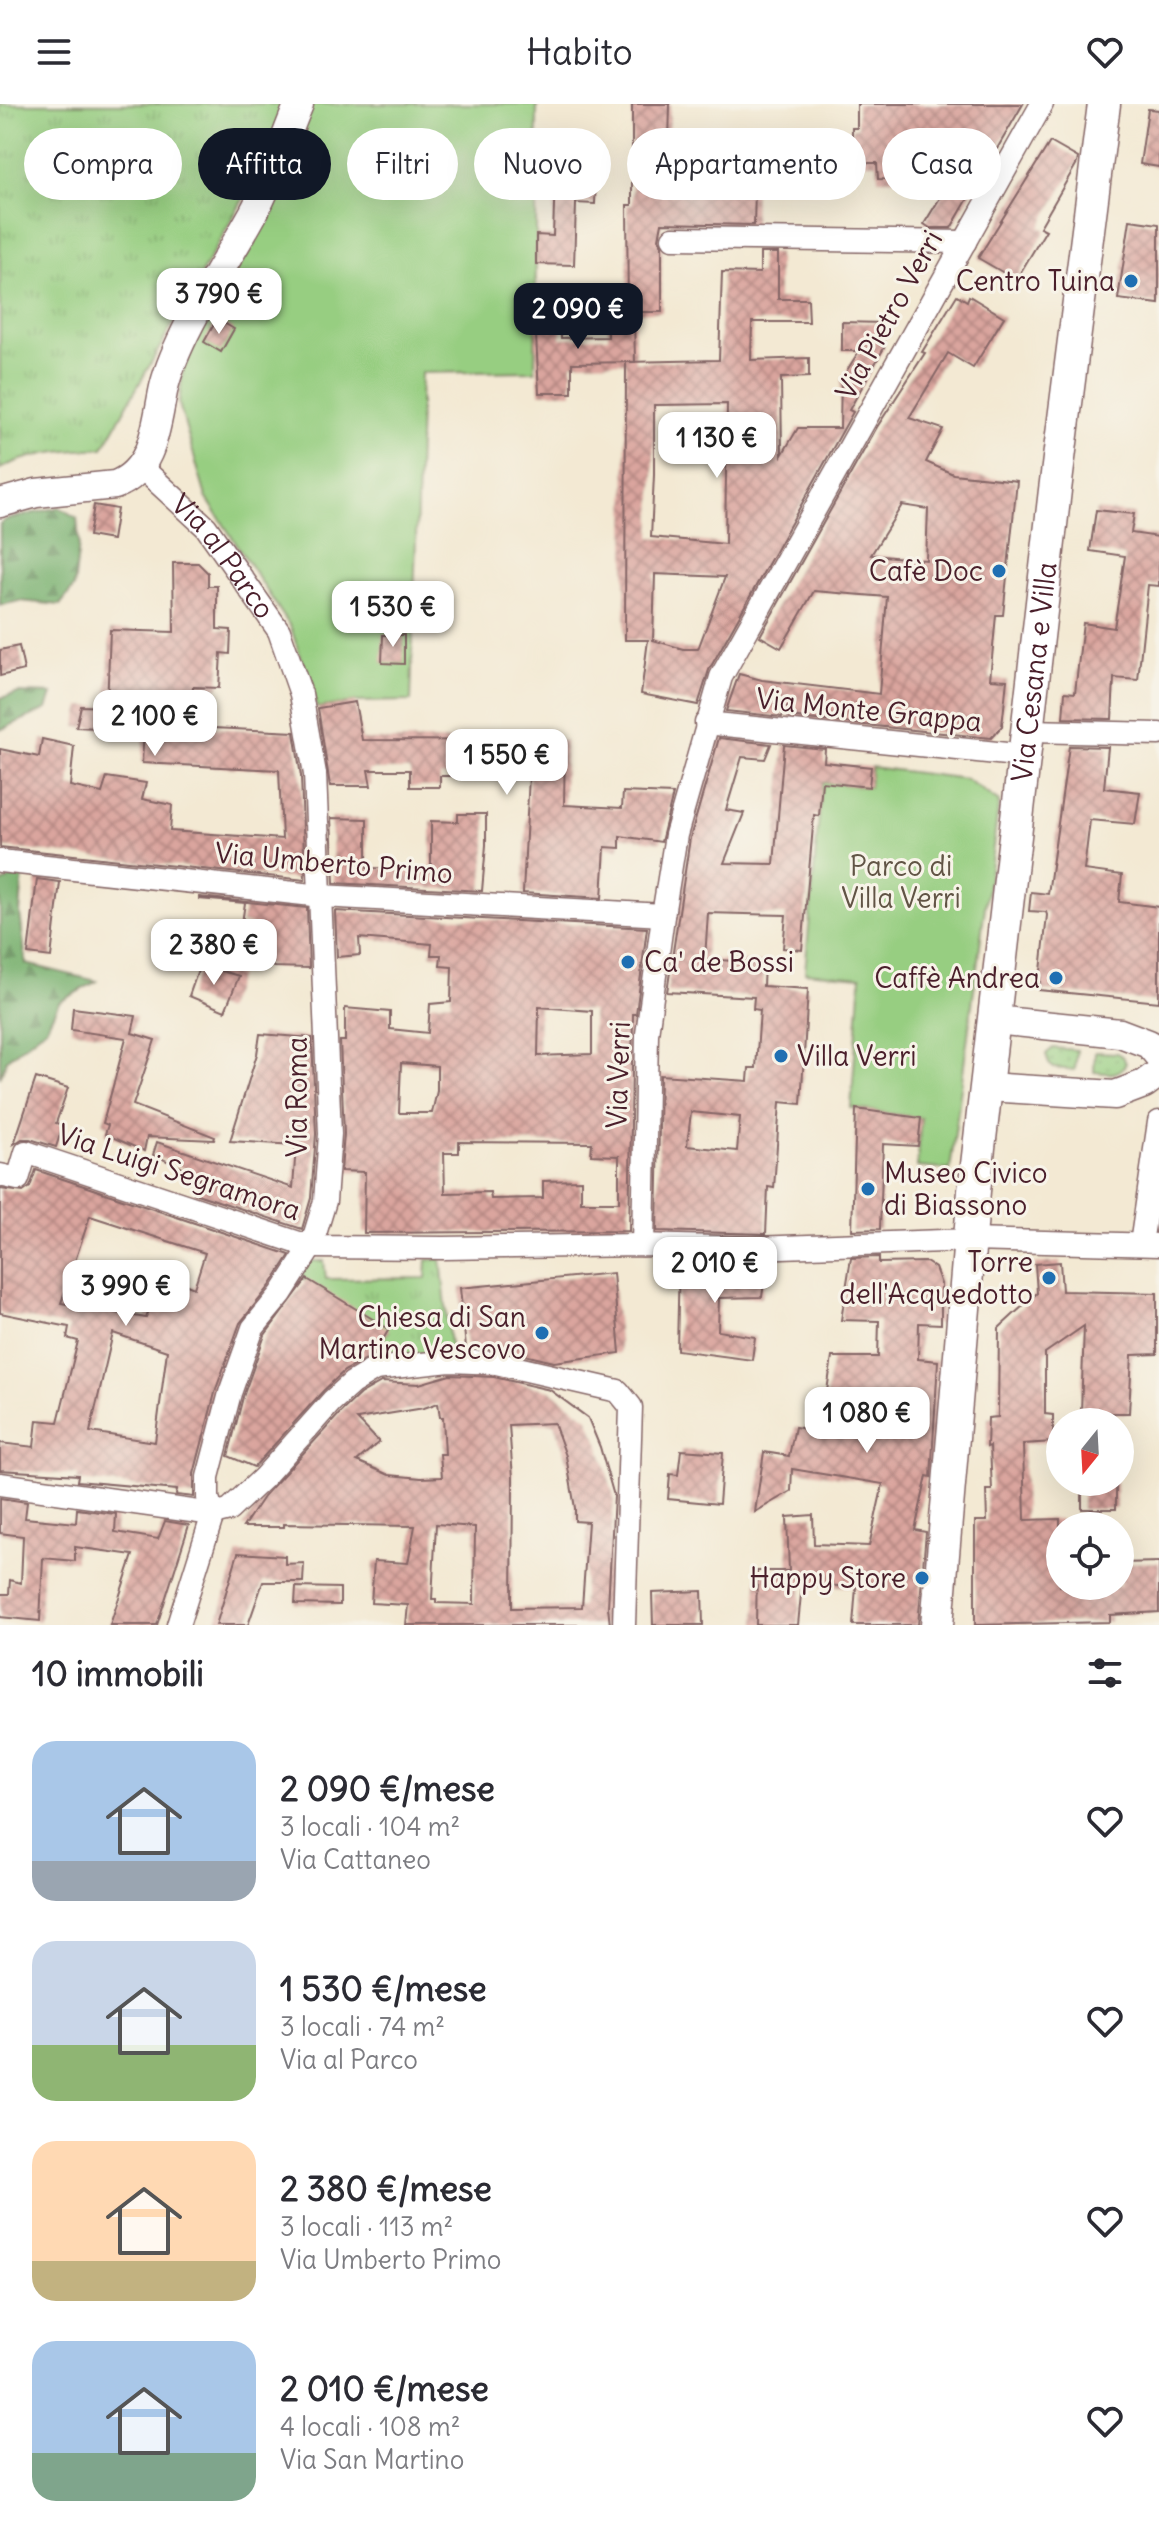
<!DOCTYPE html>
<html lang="it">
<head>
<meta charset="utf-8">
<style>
	body { margin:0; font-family:Delius,sans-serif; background:#f7f7f7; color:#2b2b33; height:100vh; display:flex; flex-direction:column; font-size:30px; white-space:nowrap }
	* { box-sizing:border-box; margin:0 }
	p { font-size:26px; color:#7c7c81 }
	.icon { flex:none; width:44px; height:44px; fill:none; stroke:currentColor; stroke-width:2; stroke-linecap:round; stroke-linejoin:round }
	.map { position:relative; height:1521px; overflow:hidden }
	.side { display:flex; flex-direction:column; background:#fff; flex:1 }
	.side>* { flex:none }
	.top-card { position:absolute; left:24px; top:24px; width:1112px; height:72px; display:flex; gap:16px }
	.needle { width:52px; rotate:198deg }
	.buttons { position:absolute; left:1046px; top:1304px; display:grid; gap:16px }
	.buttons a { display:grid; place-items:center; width:88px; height:88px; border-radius:50%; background:#fff; box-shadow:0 8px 32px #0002; font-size:40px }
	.price { position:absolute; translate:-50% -68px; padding:0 18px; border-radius:16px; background:#fff; color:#222; font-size:26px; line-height:52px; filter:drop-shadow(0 2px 4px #0008) }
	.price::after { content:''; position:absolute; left:50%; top:48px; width:24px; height:18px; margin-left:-12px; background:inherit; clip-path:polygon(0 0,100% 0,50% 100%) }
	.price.on { background:#111827; color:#fff }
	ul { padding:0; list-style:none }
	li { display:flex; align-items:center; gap:24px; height:200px; padding:0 32px }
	li span { display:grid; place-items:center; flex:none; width:224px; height:160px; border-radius:24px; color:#555 }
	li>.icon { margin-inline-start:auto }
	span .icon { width:96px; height:96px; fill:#fffc; stroke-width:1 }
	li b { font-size:34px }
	h2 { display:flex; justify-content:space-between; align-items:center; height:96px; padding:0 32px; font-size:34px }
	.tag { padding:0 28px; border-radius:36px; background:#fff; box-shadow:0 8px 32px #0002; font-size:28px; line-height:72px }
	.tag.on { background:#111827; color:#fff }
	header { display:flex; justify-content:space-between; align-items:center; height:104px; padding:0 32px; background:#fff; font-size:36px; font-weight:600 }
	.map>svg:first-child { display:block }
	.grass { fill:url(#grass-dots); stroke:#707656; stroke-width:2 }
	.forest { fill:url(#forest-firs); stroke:#62684d; stroke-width:2 }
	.park { fill:url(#park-tufts); stroke:#707656; stroke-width:2 }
	.garden { fill:#97ce81; stroke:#707656; stroke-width:2 }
	.building { fill:url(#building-cross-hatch); fill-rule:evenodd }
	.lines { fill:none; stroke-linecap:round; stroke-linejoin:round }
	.minor-casing { stroke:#856666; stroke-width:25 }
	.tertiary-casing { stroke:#856666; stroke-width:31 }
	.secondary-casing { stroke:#856666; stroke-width:35 }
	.minor { stroke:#fff; stroke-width:22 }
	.tertiary { stroke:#fff; stroke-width:28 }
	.secondary { stroke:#fff; stroke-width:32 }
	.poi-dot { fill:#1f6fb2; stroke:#f7f3e8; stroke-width:3 }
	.labels { text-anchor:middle; stroke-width:6; stroke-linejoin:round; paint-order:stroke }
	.poi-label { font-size:28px; fill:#4a1f2b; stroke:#f7f3e8; text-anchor:end }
	.street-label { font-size:28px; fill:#4a1f2b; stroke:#f7f3e8 }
	.park-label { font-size:28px; fill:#615445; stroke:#f7f3e8 }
</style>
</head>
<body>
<header><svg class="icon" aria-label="menu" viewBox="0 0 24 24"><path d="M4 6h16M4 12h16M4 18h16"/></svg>Habito<svg class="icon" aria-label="heart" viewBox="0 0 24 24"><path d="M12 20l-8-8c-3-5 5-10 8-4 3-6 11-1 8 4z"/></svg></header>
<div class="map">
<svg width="1159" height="1521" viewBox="0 0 1159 1521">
	<defs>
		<pattern id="grass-dots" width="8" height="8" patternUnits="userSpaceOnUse" patternTransform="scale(2)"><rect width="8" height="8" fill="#97ce81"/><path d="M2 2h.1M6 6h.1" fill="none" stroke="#84b070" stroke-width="1.8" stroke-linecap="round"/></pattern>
		<pattern id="forest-firs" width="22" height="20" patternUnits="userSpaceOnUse" patternTransform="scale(2)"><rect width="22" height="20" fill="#79b16f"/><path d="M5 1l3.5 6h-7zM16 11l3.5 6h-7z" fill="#658f5b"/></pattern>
		<pattern id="park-tufts" width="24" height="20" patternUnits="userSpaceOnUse" patternTransform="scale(2)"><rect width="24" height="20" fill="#97ce81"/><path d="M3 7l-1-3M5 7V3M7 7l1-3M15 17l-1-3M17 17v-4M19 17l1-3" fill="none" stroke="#84b070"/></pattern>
		<pattern id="building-cross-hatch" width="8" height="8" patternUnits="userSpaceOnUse" patternTransform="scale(2)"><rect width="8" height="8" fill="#daa59e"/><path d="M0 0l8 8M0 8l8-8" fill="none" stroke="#b38681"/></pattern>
	</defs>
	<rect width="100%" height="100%" fill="#f7f3e8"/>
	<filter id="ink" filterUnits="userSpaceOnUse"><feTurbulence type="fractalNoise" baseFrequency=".0125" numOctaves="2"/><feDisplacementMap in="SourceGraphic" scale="16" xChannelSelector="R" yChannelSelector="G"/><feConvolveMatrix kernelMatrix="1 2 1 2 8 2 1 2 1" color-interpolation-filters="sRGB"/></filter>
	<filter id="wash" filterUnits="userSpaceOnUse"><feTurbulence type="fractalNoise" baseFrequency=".006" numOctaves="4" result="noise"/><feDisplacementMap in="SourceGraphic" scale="32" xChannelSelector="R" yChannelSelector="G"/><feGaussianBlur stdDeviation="1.8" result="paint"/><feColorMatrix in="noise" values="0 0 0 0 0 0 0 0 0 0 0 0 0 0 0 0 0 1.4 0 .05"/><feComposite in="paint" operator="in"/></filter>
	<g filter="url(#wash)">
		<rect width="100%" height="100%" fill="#f3e9d3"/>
		<g class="grass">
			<path d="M1053,944l24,2 -2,20 -21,-2 -5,-4 -3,-10z"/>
			<path d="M1095,948l22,1 6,4 3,6c-7,14 -19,10 -32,9z"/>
		</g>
		<g class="forest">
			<path d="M59,403l18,11 2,25 -5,44 -14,18 -40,-4 -20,4v-81l5,-4z"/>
			<path d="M19,589l33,1 -5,15 -47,21v-32z"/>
			<path d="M23,768l-3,41 6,51 71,17 -38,21 -13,26 -39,31 -7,19v-194z"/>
		</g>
		<g class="park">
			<path d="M0,0h286l-27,67 -156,277c-34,3 -74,4 -103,21z"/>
			<path d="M441,1155l10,96 -86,11 23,-35 -94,-58 9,-12h21l2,18 100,-1 1,-18z"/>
		</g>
		<g class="garden">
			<path d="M311,0h226l-2,267 -114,2 -10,328 -56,1 -38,6 -26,-80 -85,-131 -27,-93 4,-35 17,-38 73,-124z"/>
			<path d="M871,663l95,12 33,23 -49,368 -33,-3 4,-49 -70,-10 10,-131 -56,-5 17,-190 47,5z"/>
		</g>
		<g id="blocks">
			<g class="building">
				<path d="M632,0h38l-1,39 32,1 -1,45 38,2 2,-36 16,1 -2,69 -92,-2 -3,16 3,7v66h-34l-1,-107h5z"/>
				<path d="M857,0h166l-72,124h-21l-6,-4 27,-44 -73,-1 -1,-16h-25v-35h5z"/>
				<path d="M1148,5l11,1v57l-19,-3z"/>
				<path d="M1050,38l28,16 -1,5 -37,64 6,3 -30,50 -38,-22z"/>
				<path d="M556,39l41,2 -2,59 -19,-1 -2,62 -38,-1v-29l17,1z"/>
				<path d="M1130,116l29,4v80l-41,-5z"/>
				<path d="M760,149h18v46h30l1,23h-57l-1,38 58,-2v19l-28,1 1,77 16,-27h42l1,-48 18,-29h-17v-29l42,1v25l-35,62 4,2 -144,258 -11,35 -57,-11 7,-54h-23l1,-278 93,-2 3,-88 38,1zM727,300l-2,140 -74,-7 3,-62v-70zM655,470l70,3 -27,72h-15l-30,-9z"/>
				<path d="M957,191l10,6 2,-5 35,21 -31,51 -25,-15 -39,65 34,11 -17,33 27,12 64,7 -14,134h-7l-6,64 17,1 -5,46 -11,12 -203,-21 1,-10h-3l-4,10 -56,-6 13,-37 23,6 117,14 8,-97 -73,-6 -33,57 -21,-12 117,-209 48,-74 -3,-1zM902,401l26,4 -2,51 -55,-5z"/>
				<path d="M560,211l1,23 47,-1v-19h26l1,44 -63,1v30h-33l-4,-77z"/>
				<path d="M217,215l17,10 -13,23 -17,-10z"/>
				<path d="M94,401l23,4 -5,31 -23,-4z"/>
				<path d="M1096,406l38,4 -3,19 28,4v49l-11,-1 -10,95 -24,-2 -2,41 -49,-1 2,-26 10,1 8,-70 31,5 11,-72 -35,-5z"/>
				<path d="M173,459h25l10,10v13h9v43l14,1 -1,24 -9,-1 -2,35 -26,-1 -2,40 103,5 7,44 4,104 -305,-33v-98l39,8 3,-18 32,7 -4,40 32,7 5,-16 39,6 -4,16 30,6 -2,26 112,8 -3,-69 -137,-7 2,-33 -68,-3 5,-21 26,1 3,-77 64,2z"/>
				<path d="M383,531h21v29l-22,-1z"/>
				<path d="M19,542l5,24 -24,6v-26z"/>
				<path d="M355,598l7,38 203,1 -1,64 58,3 1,-16 50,2 -12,48 -41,-6v12l-15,-1 -3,51 -79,-5 6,-117h-5v-4h-73v4h-11v11h-30v-17h-42l3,16h-41l-12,-78z"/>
				<path d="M719,634l52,6 -6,15 -23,-2 -16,53 18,3 -20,50 50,1 10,-119 41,4 -1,13 47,5 -2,20 -47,-5 -3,34 -5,-1 -12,135 -19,-2 3,-33 -78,-2 -3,46 59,4 -1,23 45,3 -7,115 -21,-2 -6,86 -6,-1 -2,47 -109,-3 3,-156 88,6 1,-13h7l4,-58 -7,-1 1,-12 -87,-5 23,-154zM691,1008l49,5 -3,34 -50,-5z"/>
				<path d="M1069,642l39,1 -4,41 36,4 -5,32 -45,-4 -6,50 38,5 -3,27 40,5v95l-120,-12 8,-75 -1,-3 -17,-1 2,-19 17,2z"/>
				<path d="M458,710h28v31l-4,46 -148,-8 -3,-65 36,1v49l64,1v-48l27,1z"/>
				<path d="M37,775l23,3 -9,75 -23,-3z"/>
				<path d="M199,793l108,11 2,60 -35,-1 -31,-11 11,-31 -12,-2 3,-20 -46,-4z"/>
				<path d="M335,807l312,17 -11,86h-3l-4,217 -265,2 1,-61 -24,-1 3,-37 -4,-93h5v-33l45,4v17l38,4 2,-29 21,-2 1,-35 -12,-1 1,-11h-10l1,-11 -73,-6 1,17 -23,2zM539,903l53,4v43l-54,2zM401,959l36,3v25l-5,22h-33zM459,1038l133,1 -1,12 28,1v46h-38v-22l-38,1v17l-52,1 -1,-7 -45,1 -1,-40h15z"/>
				<path d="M200,861l39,11 -14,35 -36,-15z"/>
				<path d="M73,904l63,8 -4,17 23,7 -22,65 82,32 -1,3 -67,-3 -3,14 -39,-17 3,-9 -5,-2 23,-85 -55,-8z"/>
				<path d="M260,930l52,4 4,96 -5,64 -9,31 -108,-36 6,-18 -47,-20 4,-13 136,46 3,-43 -66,-4 27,-87z"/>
				<path d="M36,974l32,10 -12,35 7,2 -7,22 -26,-8h-8l-8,5z"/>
				<path d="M856,1005l65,9 -3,28 -35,-2 -3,85 -28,1z"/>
				<path d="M36,1066l254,85 -20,31 -30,37 -24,66 -22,85v23l-18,-2 1,-5 -100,-9 1,-6 -78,-5v-27l34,4 3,-27 21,2 20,-81 -11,-3 2,-11 -69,-14v-124l23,3 7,-5zM90,1112l115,37 -11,35 -31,-13 -17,43 -85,-15zM113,1229l54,18 -12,91 -65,-10z"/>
				<path d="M879,1153v6l47,-1 9,6 6,16v40l-22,-1 -1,36 20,2 -7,116 -4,-1 -12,54 11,2 -8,93h-65l3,-38 -54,-3 -4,41h-42l1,-54h32l-2,-54 26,-2 1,29 55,2 14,-62 -91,-15 -1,22 -36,21 9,-60 25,4 6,-29 26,5 11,-75h46l1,-36 -38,-1 10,-62z"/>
				<path d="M679,1156l88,2 -5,35 -43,1 -1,33 37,6 -3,23 -75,-10z"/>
				<path d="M1060,1158l2,29 95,2v61l-25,1 -3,58h-48l3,-87 -39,27v61l8,1v27l-30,2 2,76 35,-1v67h60v-23l39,-1v50l-49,3v7l-135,3v-104h12l-1,-31h6l-2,-44 -3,1 1,-29 10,-1 1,-89 38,-35 -2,-29z"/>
				<path d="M613,1169l7,80 -66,9 -55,-13 -33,-1 -6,-60z"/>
				<path d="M307,1175l82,50 -15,26 -30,16 -21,20 -69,76 -26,-11 15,-59 22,-62z"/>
				<path d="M450,1271l44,2 56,13 38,28 12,29 14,49 -6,111 2,18h-204l2,-20 -37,-2 3,-42 34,2 7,-37 -131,-2v3h-41l20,-30 79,-86 18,-17 21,-12 38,2zM438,1299l2,14h3l2,37h-5l2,23 -21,1 -32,-3 -32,-14 22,-19 -22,-23 67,-11zM554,1319l12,33 9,52v13l13,1 -6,85 -70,1 1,-130 -4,-53zM436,1420l39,3 -1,77 -38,-1v-4h-4z"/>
				<path d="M681,1346l42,3 -4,51 -51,-5 2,-25 8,1z"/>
				<rect x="1082" y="1378" width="34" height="27"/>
				<path d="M0,1394l27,4 -2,16 51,5 1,-14 39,5 -1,18 43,7 7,-18 24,4 -32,100h-47l23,-70 -58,-8v14l-32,-3 -3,63 -40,-4v-23h9l1,-14 11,3 2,-47 -23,-3z"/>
				<path d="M238,1449l47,3v8l19,-1 -1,19h-40l-15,43h-32z"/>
				<path d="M296,1483l44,1v17l-45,-1z"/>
				<path d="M702,1487l1,34h-50l-1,-32z"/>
			</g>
		</g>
	</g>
	<g filter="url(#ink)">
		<use href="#blocks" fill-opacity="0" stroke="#856666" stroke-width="2"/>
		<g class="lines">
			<g class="minor-casing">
				<g id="minor">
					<path d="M673,134l292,4"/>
					<path id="s1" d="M141,363l65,60 73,104 22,63 14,80 15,360 -5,67 -14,46 -30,47 -28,34 -23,65 -22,84v21l5,16 -35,111"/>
					<path d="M706,619l320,33"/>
					<path d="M1029,627l130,3"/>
					<path d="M0,757l322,35 341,19 13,-80 45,-158 321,-573"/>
					<path d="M0,1071l18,4 8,-27 285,95 133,1 195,-3 116,3 215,-8 189,5"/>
					<path d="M1141,1140l18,-122"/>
					<path d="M643,1141l4,-211 17,-125"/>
					<path d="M0,1380l213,30 16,-4 34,-32 69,-77 20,-18 23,-14 75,-8 46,2 122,28 13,16 -7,218"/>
				</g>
			</g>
			<g class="tertiary-casing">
				<g id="tertiary">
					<path d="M0,399l36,-10 79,-8c40,-15 41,-62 49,-98 14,-56 62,-123 90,-175 18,-34 30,-72 45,-108"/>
					<path d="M995,916l125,13 29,11 10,12"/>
					<path d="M987,983l128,8 29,-11 15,-11"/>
				</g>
			</g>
			<g class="secondary-casing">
				<g id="secondary">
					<path id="s2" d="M937,1521l37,-434 81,-701 49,-386"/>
				</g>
			</g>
			<use href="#minor" class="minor"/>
			<use href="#tertiary" class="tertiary"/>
			<use href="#secondary" class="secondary"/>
		</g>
	</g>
	<g class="poi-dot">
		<circle cx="1131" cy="177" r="8"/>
		<circle cx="999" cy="467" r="8"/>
		<circle cx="628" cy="858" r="8"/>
		<circle cx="1056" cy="874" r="8"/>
		<circle cx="781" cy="952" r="8"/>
		<circle cx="868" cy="1085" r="8"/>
		<circle cx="1049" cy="1174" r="8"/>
		<circle cx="542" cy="1229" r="8"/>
		<circle cx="922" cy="1474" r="8"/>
	</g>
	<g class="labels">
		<g class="poi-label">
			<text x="1115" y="187">Centro Tuina</text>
			<text x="983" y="477">Cafè Doc</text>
			<text x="644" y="868" text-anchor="start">Ca' de Bossi</text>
			<text x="1040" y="884">Caffè Andrea</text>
			<text x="797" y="962" text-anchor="start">Villa Verri</text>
			<text x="884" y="1079" text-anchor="start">Museo Civico<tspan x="884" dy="32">di Biassono</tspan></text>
			<text x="1033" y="1168">Torre<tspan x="1033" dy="32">dell'Acquedotto</tspan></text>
			<text x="526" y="1223">Chiesa di San<tspan x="526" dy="32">Martino Vescovo</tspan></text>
			<text x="906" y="1484">Happy Store</text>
		</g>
		<g class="street-label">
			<text transform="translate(889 211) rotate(-61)" y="10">Via Pietro Verri</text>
			<text dy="10" stroke="none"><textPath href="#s1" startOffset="122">Via al Parco</textPath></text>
			<text dy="10" stroke="none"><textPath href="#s2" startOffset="958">Via Cesana e Villa</textPath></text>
			<text transform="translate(869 606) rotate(6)" y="10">Via Monte Grappa</text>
			<text transform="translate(334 759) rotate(5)" y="10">Via Umberto Primo</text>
			<text transform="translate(618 971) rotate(-88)" y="10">Via Verri</text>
			<text transform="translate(297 993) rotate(-90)" y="10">Via Roma</text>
			<text transform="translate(179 1068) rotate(18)" y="10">Via Luigi Segramora</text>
		</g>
		<g class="park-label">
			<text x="901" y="772">Parco di<tspan x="901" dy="32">Villa Verri</tspan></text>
		</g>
	</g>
</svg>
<div class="buttons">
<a><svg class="needle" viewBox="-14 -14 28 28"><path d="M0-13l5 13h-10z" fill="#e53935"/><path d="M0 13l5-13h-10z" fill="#7c7c81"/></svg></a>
<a><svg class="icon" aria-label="locate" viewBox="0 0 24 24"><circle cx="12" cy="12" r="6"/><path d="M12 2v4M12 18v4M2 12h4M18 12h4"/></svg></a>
</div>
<b class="price" style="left:219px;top:232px">3 790 €</b>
<b class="price on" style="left:578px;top:247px">2 090 €</b>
<b class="price" style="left:717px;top:376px">1 130 €</b>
<b class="price" style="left:393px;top:545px">1 530 €</b>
<b class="price" style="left:155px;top:654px">2 100 €</b>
<b class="price" style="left:507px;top:693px">1 550 €</b>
<b class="price" style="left:214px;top:883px">2 380 €</b>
<b class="price" style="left:715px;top:1201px">2 010 €</b>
<b class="price" style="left:126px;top:1224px">3 990 €</b>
<b class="price" style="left:867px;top:1351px">1 080 €</b>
<div class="top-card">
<a class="tag">Compra</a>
<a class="tag on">Affitta</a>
<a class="tag">Filtri</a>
<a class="tag">Nuovo</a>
<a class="tag">Appartamento</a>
<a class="tag">Casa</a>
</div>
</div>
<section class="side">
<h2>10 immobili<svg class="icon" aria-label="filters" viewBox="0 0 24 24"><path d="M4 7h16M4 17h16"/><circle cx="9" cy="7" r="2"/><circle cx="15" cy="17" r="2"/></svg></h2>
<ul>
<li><span style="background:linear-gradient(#a9c7e8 75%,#9aa5b1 0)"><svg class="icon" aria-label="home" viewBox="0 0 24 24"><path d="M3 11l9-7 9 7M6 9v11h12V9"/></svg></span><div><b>2 090 €/mese</b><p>3 locali · 104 m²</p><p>Via Cattaneo</p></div><svg class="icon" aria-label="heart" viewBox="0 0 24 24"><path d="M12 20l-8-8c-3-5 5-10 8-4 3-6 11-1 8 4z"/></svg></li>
<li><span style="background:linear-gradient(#c9d6e8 65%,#8fb573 0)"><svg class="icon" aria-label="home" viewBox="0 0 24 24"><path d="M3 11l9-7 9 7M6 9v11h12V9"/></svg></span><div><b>1 530 €/mese</b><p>3 locali · 74 m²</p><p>Via al Parco</p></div><svg class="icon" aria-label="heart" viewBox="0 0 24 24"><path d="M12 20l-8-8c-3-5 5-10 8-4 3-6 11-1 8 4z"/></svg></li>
<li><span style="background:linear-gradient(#ffd9b3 75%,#c2b280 0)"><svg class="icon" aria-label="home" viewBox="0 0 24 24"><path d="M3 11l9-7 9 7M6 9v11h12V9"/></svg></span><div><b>2 380 €/mese</b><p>3 locali · 113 m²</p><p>Via Umberto Primo</p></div><svg class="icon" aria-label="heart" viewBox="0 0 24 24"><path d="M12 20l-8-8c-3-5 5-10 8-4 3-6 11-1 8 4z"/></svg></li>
<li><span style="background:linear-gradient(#a9c7e8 70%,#7fa58c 0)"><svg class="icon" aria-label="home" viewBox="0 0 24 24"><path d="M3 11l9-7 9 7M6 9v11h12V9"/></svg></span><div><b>2 010 €/mese</b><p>4 locali · 108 m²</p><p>Via San Martino</p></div><svg class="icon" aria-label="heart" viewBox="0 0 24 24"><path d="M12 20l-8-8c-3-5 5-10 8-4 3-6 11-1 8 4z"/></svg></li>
</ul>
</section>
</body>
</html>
